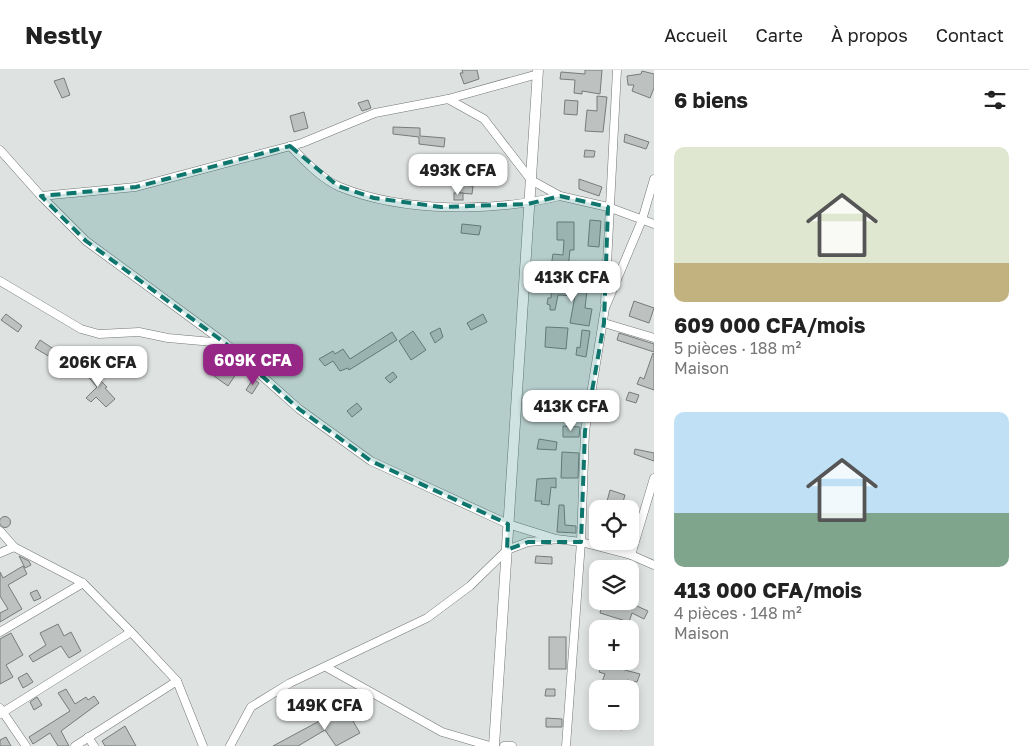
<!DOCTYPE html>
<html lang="fr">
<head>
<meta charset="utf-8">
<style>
	body { margin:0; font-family:"Golos Text",sans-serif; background:#f2f2f2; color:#222; height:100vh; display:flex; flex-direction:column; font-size:19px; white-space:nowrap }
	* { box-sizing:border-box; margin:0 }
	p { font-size:16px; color:#767676 }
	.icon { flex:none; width:28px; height:28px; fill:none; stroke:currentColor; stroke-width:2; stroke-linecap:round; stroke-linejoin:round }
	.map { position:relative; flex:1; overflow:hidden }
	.side { display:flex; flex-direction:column; background:#fff; width:375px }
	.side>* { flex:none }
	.tools { position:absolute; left:589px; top:430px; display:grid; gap:10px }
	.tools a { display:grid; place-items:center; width:50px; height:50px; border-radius:10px; background:#fff; box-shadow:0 2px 8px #0003; font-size:25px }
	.price { position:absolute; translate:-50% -42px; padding:0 11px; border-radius:10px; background:#fff; color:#222; font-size:16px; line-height:32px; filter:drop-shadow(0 1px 2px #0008) }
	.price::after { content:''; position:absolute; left:50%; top:30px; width:15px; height:11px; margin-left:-8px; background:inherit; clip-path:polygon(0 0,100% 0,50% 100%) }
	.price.on { background:#962787; color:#fff }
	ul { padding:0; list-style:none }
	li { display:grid; align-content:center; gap:10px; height:265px; padding:0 20px }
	li span { display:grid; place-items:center; height:155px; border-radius:10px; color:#555 }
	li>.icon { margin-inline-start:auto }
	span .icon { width:90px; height:90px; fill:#fffc; stroke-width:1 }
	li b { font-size:21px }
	h2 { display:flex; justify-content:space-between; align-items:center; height:60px; padding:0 20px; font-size:21px }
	header { display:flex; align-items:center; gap:30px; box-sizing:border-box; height:70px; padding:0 25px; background:#fff; border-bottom:1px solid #e0e0e0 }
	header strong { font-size:24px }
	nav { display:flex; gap:28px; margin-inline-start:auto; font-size:18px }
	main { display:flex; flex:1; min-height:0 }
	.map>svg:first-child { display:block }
	.building { fill:#bdc2c1; stroke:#777b7a }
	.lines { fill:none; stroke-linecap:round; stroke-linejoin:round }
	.minor-casing { stroke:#727675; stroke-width:9 }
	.tertiary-casing { stroke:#727675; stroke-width:11 }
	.minor { stroke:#fff; stroke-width:8 }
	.tertiary { stroke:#fff; stroke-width:10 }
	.marked { fill:#0f766e; fill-opacity:0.2; stroke:#0f766e; stroke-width:4; stroke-dasharray:10 6; stroke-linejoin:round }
</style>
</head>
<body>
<header>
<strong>Nestly</strong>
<nav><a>Accueil</a><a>Carte</a><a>À propos</a><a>Contact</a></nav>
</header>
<main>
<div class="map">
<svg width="654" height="676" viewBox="0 0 654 676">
	<rect width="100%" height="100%" fill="#dee2e1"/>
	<g class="building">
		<path d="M462,0h15l2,9 -15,5 -4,-11h3z"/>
		<path d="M585,0h17l-2,24 -18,-3v3l-8,-1 1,-13 -15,-1 1,-7 24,2z"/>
		<path d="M642,1l12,3v14l-4,10 -18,-7 2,-6h-6l-1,-9 14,-2z"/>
		<path d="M64,8l6,17 -8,3 -8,-17z"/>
		<path d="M597,26l10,1 -4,35 -18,-1 2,-21 10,1z"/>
		<path d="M368,30l3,8 -9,3 -4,-8z"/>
		<path d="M565,30l13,1 -1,14 -13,-1z"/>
		<path d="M304,42l4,16 -14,4 -4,-16z"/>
		<path d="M393,57l27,1v8l25,2 -1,9 -25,-3v-7l-26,-3z"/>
		<path d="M625,64l24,8 -3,7 -22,-7z"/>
		<path d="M585,80l10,1 -1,6h-10z"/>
		<path d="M472,96l12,1v8l-13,-1z"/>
		<path d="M579,109l23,8 -3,9 -20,-7z"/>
		<path d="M460,115l13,1 -1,8 -13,-1z"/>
		<rect x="454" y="123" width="9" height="7"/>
		<path d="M590,150l11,1 -2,26 -11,-1z"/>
		<path d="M557,152h17v28h-4l-2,19 -17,-2 2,-13 10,1 1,-15h-7z"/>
		<path d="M462,154l19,2 -2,9 -18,-2z"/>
		<path d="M585,193l12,1v8l-13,-1z"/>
		<path d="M552,211l14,1v6l21,3 -2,17 7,1 -3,17 -19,-3 5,-27 -17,-1 -3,15h-5v-5l-3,-1 1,-6h3z"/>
		<path d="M634,231l20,7 -5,15 -20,-7z"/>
		<path d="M6,244l16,12 -4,6 -17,-12z"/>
		<path d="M483,244l4,8 -16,8 -4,-7z"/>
		<path d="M546,257l22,1 -2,21 -21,-2z"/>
		<path d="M440,258l3,9 -8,6 -5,-10z"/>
		<path d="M582,260l8,1 -4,26 -10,-2 1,-8 3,1z"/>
		<path d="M413,261l13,19 -15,10 -12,-19z"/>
		<path d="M392,262l5,8 -48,30 -1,-2 -8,3 -7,-10 -8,5 -6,-7 14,-8 2,3 8,-5 7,10z"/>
		<path d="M619,263l35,11v8l-37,-12z"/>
		<path d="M40,270l15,10 -5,7 -15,-9z"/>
		<path d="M653,283l1,1v36l-17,-6 3,-7 4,2z"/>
		<path d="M225,289l9,5 -1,5 5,2 -10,15 -14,-10z"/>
		<path d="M94,293l5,6 -5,5 13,13 -2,1 10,11 -9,8 -10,-10 -5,5 -5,-4 11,-11 -13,-15z"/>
		<path d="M393,302l4,5 -7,6 -5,-5z"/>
		<path d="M253,309l6,4 -7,11 -6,-4z"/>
		<path d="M629,322l10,3 -3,8 -10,-3z"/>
		<path d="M357,333l5,6 -10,8 -5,-6z"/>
		<path d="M563,356l17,1 -1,10h-16z"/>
		<path d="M539,369l18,3 -1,8 -19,-1z"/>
		<path d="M635,379l19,4v8l-20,-7z"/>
		<path d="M562,382l17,1 -1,25h-17z"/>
		<path d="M556,408v10l-5,-1 -2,18 -8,-1 1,-3h-7l2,-22z"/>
		<path d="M610,420l15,5 -4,14h-16z"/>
		<path d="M559,435h5l1,20 11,1v7l-19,-1z"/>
		<circle cx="5" cy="452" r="5.5"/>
		<path d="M19,486l10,5 2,4 -6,3z"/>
		<path d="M536,486l16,1v7l-17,-1z"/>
		<path d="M23,496l4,8 -19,11 14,24 -22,13v-9l8,-4 -8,-13v-24l3,6z"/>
		<path d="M37,520l4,8 -7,3 -4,-8z"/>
		<path d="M603,531h23l22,10 -4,8 -12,-6 -3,9 -29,-9z"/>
		<path d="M58,554l6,12 7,-4 10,19 -12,7 -8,-12 -28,16 -4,-6 17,-11 -6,-12z"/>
		<path d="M11,563l12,22 -17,10 7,12 -13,7v-45z"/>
		<rect x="549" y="567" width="17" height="32"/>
		<path d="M602,594l38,10 -3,8 -10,-2 -3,9 -24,-2 5,-13 -6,-2z"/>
		<path d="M27,603l6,9 -10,6 -5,-10z"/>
		<path d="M66,619l9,15 11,-7 2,3 6,-4 5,7 -38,28 8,15h-11l-8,-13 -17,11 -4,-7 41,-26 -12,-18z"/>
		<path d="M546,619h9v7h-10z"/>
		<path d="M37,627l5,8 -8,5 -4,-8z"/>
		<path d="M338,641l5,9 7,-4 10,17 -24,13 -11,-16 -27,16h-25z"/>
		<path d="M546,648l16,1v8h-16z"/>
		<path d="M612,651l11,2 -1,7 -11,-3z"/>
		<path d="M125,656l11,20h-31l-3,-5z"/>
		<path d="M6,667l5,9h-11v-6z"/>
	</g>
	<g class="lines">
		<g class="minor-casing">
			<g id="minor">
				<path d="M448,29l36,20 47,61 29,16 48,11 46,17"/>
				<path d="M290,76c14,14 31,33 50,41 64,26 154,25 220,9"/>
				<path d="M0,80l41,46 45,45 139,102 74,66 72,52 137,63 48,15 25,3 50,13 23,10"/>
				<path d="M41,126l95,-9 166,-44 73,-30 73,-14 90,-25"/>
				<path d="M0,211l81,48 18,5 40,-2 29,6 56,5"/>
				<path d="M605,233l12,-233"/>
				<path d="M604,253l50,15"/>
				<path d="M0,461l14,16 69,36 48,49 46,49 26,65"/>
				<path d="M0,483l14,-6"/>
				<path d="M631,485l23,-77"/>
				<path d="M0,562l83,-49"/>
				<path d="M326,597l116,65 48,14"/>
				<path d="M0,638l26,38"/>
				<path d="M0,644l131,-82"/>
				<path d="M88,667l6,9"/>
				<path d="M75,676l102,-65"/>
				<path d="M230,676l21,-39 39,-24 137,-65 43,-32 37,-36 21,-8 23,-2"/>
				<path d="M504,676h8"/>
				<path d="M566,676l15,-204 4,-111 20,-123 37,-88 12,-41"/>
			</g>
		</g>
		<g class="tertiary-casing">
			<path id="tertiary" d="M494,676l44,-676"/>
		</g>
		<use href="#minor" class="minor"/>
		<use href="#tertiary" class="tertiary"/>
	</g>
	<path class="marked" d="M290,76l48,40 36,12 67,9 87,-3 32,-8 48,11 -4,116 -19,108 -4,111h-53l-21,8 1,-26 -137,-63 -72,-52 -74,-66 -139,-102 -45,-45 95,-9z"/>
</svg>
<div class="tools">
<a><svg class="icon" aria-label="locate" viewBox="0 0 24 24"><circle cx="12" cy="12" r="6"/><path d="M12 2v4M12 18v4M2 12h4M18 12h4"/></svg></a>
<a><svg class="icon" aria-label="layers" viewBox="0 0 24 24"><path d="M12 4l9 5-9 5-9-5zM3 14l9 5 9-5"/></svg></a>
<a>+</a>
<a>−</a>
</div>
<b class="price" style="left:458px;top:126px">493K CFA</b>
<b class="price" style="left:572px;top:233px">413K CFA</b>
<b class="price on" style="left:253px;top:316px">609K CFA</b>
<b class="price" style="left:98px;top:318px">206K CFA</b>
<b class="price" style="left:571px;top:362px">413K CFA</b>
<b class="price" style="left:325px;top:661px">149K CFA</b>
</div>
<section class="side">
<h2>6 biens<svg class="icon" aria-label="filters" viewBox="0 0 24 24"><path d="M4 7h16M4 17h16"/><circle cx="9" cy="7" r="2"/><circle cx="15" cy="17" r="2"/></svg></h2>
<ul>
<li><span style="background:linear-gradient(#dfe7d0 75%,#c2b280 0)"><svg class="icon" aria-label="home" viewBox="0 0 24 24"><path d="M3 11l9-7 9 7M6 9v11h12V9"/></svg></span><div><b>609 000 CFA/mois</b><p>5 pièces · 188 m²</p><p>Maison</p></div></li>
<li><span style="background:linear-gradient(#bfe0f5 65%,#7fa58c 0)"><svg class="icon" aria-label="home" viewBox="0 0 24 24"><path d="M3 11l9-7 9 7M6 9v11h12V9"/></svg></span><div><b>413 000 CFA/mois</b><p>4 pièces · 148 m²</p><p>Maison</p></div></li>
</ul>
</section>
</main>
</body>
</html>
